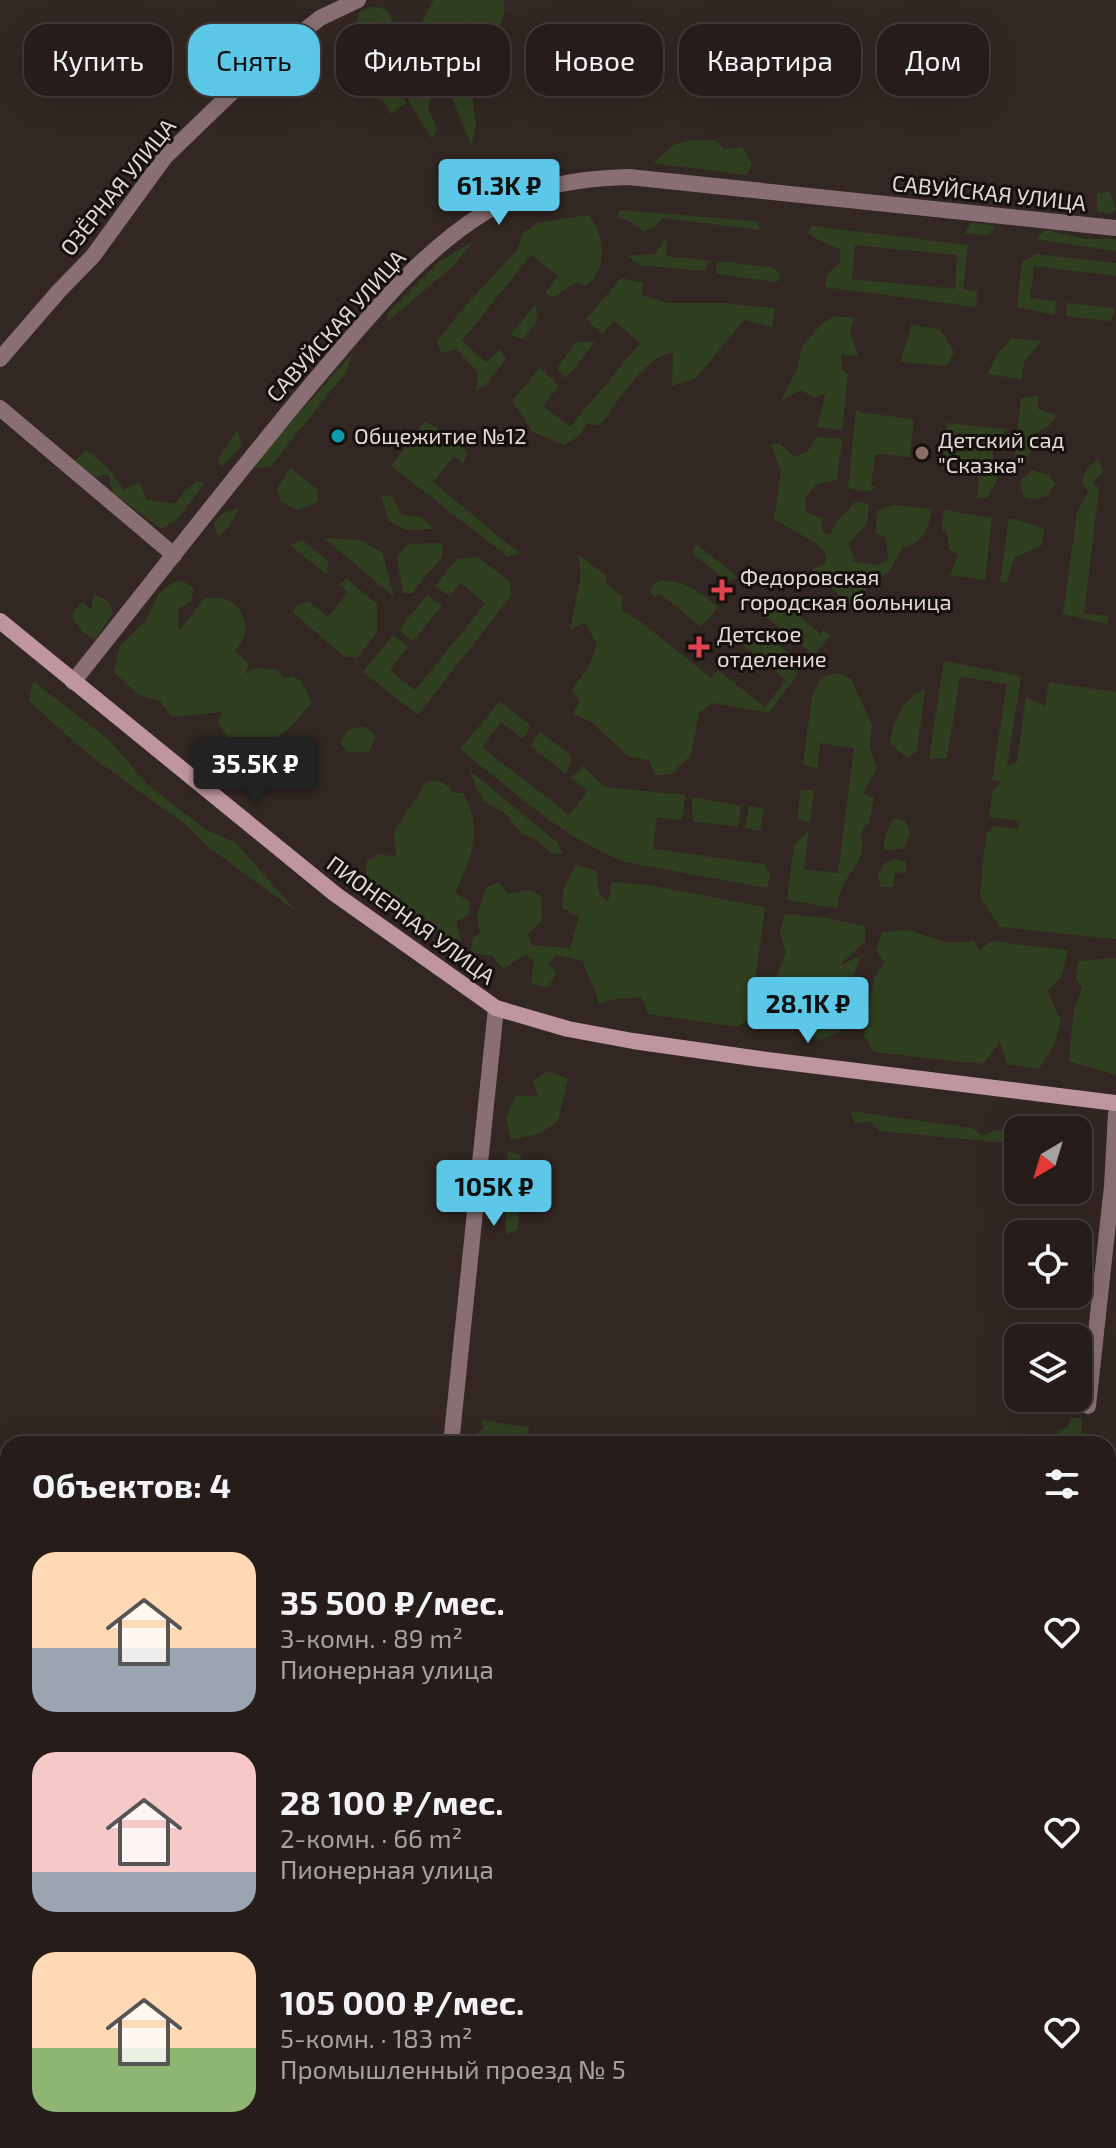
<!DOCTYPE html>
<html lang="ru">
<head>
<meta charset="utf-8">
<style>
	body { margin:0; font-family:"Exo 2",sans-serif; background:#322a27; color:#f1f3f6; height:100vh; display:flex; flex-direction:column; font-size:30px; white-space:nowrap }
	* { box-sizing:border-box; margin:0 }
	p { font-size:26px; color:#a4a2a2 }
	.icon { flex:none; width:44px; height:44px; fill:none; stroke:currentColor; stroke-width:2; stroke-linecap:round; stroke-linejoin:round }
	.map { position:relative; flex:1; overflow:hidden }
	.drawer { position:absolute; left:0px; top:1436px; width:1116px; height:712px; display:flex; flex-direction:column; background:#261d1a; border-radius:24px 24px 0 0; box-shadow:0 8px 32px #0002,0 0 0 2px #423b39 }
	.drawer>* { flex:none }
	.hud { position:absolute; left:24px; top:24px; width:1068px; height:72px; display:flex; gap:16px }
	.needle { width:52px; rotate:218deg }
	.buttons { position:absolute; left:1004px; top:1116px; display:grid; gap:16px }
	.buttons a { display:grid; place-items:center; width:88px; height:88px; border-radius:16px; background:#261d1a; box-shadow:0 8px 32px #0002,0 0 0 2px #423b39; font-size:40px }
	.price { position:absolute; translate:-50% -68px; padding:0 18px; border-radius:8px; background:#5dc7e8; color:#111; font-size:26px; line-height:52px; filter:drop-shadow(0 2px 4px #0008) }
	.price::after { content:''; position:absolute; left:50%; top:48px; width:24px; height:18px; margin-left:-12px; background:inherit; clip-path:polygon(0 0,100% 0,50% 100%) }
	.price.selected { background:#222; color:#fff }
	ul { padding:0; list-style:none }
	li { display:flex; align-items:center; gap:24px; height:200px; padding:0 32px }
	li span { display:grid; place-items:center; flex:none; width:224px; height:160px; border-radius:24px; color:#555 }
	li>.icon { margin-inline-start:auto }
	span .icon { width:96px; height:96px; fill:#fffc; stroke-width:1 }
	li b { font-size:34px }
	h2 { display:flex; justify-content:space-between; align-items:center; height:96px; padding:0 32px; font-size:34px }
	.chip { padding:0 28px; border-radius:24px; background:#261d1a; box-shadow:0 8px 32px #0002,0 0 0 2px #423b39; font-size:28px; line-height:72px }
	.chip.selected { background:#5dc7e8; color:#111 }
	.map>svg:first-child { display:block }
	.green { fill:#313f21; fill-rule:evenodd }
	.lines { fill:none; stroke-linecap:round; stroke-linejoin:round }
	.minor { stroke:#896f74; stroke-width:16 }
	.tertiary { stroke:#896f74; stroke-width:16 }
	.secondary { stroke:#bf969f; stroke-width:16 }
	.culture-dot { fill:#0f9aa8; stroke:#16110f; stroke-width:3 }
	.education-dot { fill:#8d6e63; stroke:#16110f; stroke-width:3 }
	.health-dot { fill:#e0444e; stroke:#16110f; stroke-width:3 }
	.labels { text-anchor:middle; stroke-width:6; stroke-linejoin:round; paint-order:stroke }
	.street-label { font-size:22px; fill:#e1dad6; stroke:#16110f }
	.poi-label { font-size:22px; fill:#e1dad6; stroke:#16110f; text-anchor:start }
</style>
</head>
<body>
<div class="map">
<svg width="1116" height="2148" viewBox="0 0 1116 2148">
	<rect width="100%" height="100%" fill="#322722"/>
	<g class="green">
		<path d="M434,0h69l2,9 -5,18c-33,1 -38,7 -50,37l21,17 5,45 -5,19 -50,-122z"/>
		<path d="M372,6l15,4 44,84 -3,15 9,19 -5,11 -24,-39 1,-11 -16,-12 -15,1 -7,-12 12,-22 -10,-11 -16,-8 2,-13z"/>
		<path d="M374,82l25,8 7,13 -15,11 -8,-13 -17,-11z"/>
		<path d="M692,140h23l10,9 17,-2 10,17 -5,11 -94,-12 22,-19z"/>
		<path d="M1110,192l6,17 -5,5 -14,-2v-19z"/>
		<path d="M620,210l135,11 6,9 -98,-12 -7,8 -12,6 -8,-7 -19,-9z"/>
		<path d="M588,215c18,19 20,57 -3,71l-8,-4 -23,15 -9,-4 13,-17 -27,-21 -69,86 25,22 12,-14 7,10 -20,25 -10,7 2,-19 -22,-23 -15,4 -4,-11 22,-29 58,-63 5,-16 15,-11z"/>
		<path d="M972,222l25,5 -11,8 -22,-2z"/>
		<path d="M812,226l156,19 -5,44 14,2 -1,16 -151,-20 3,-14 12,-10v-14l-18,-7 -14,-9zM855,245l102,10 -2,34 -103,-10z"/>
		<path d="M1046,230l40,9h30v12l-81,-12z"/>
		<path d="M667,239l-1,17 44,5 -7,10 -64,-6 -12,-9 27,-2z"/>
		<path d="M474,241l-20,24 -67,57 1,-9 52,-52z"/>
		<path d="M1036,254l80,9v13l-82,-10 -4,32 26,3 -1,14 -38,-8 5,-45z"/>
		<path d="M717,261l55,6 8,7 -3,8 -61,-8z"/>
		<path d="M621,278l23,5 -3,12 26,8h56l52,5 -3,19 -28,-7 -48,58 -24,8 1,-34c-29,5 -55,50 -73,73l-13,-1 -9,13 -14,8 -31,-13 -21,-31 28,-34 19,19 -16,20 27,21 70,-84 -26,-22 -12,13 -16,-15z"/>
		<path d="M1067,303l48,5 -4,13 -45,-5z"/>
		<path d="M536,304l1,18 -14,17 -13,-4z"/>
		<path d="M835,316l19,2 -4,13 8,25 -16,-2 -1,14 7,6 -6,56 -25,-3 9,-35 -11,6 -14,-8 -21,12 17,-33 5,-23 20,-22z"/>
		<path d="M911,325l29,4 14,23 -7,14 -46,-4c2,-14 8,-23 10,-37z"/>
		<path d="M1011,338l30,3 -17,21 -2,17 -35,-5 10,-19z"/>
		<path d="M596,341l-30,37 -9,-9 18,-26z"/>
		<path d="M351,355l-4,16 -76,95 -18,3 16,-22z"/>
		<path d="M1038,395v14l19,6 -8,11 -19,10 1,16 -10,12 -7,-3 7,-63z"/>
		<path d="M856,410l7,3 51,6 -4,38 -35,-3 -4,32 6,1 -9,5 -20,-4z"/>
		<path d="M425,421l32,19 10,13 -4,11 -9,-8 -21,26 86,71 -11,4 -117,-91z"/>
		<path d="M947,423l59,6 -14,23c6,21 9,29 -6,46h-9l3,-32 -37,-5z"/>
		<path d="M238,429l3,18 -20,20 -3,-8z"/>
		<path d="M816,437l26,2 -5,41 -20,4 -12,13 1,15 15,6 2,15 7,2 5,-11 20,-22 14,2 -2,19 -19,21 7,15 -3,2 26,4 10,-5 -2,-22 -10,-5 1,-22 16,-6 39,4c-4,20 -8,34 -30,39l-14,26 -15,6 -15,21 -9,3 -37,-34 14,-7c0,-4 -1,-10 -3,-13 -5,-7 -39,-25 -49,-31l7,-47 -10,-28h9l15,13 13,-6z"/>
		<path d="M86,450l20,16 18,24 16,-8 6,17 29,5 9,-12 13,-11 8,2 -29,37 -14,9 -49,-36 -5,-19 -13,3 -20,-16z"/>
		<path d="M1098,459l5,12 -10,12 6,5 -15,125 25,3 -2,8 -44,-10 14,-102 11,-20 -6,-10 3,-11z"/>
		<path d="M290,468l27,21 1,12 -20,9 -17,-8 -4,-13z"/>
		<path d="M1032,470l17,5 6,9 -8,12 -14,3 -9,-2 -4,-16z"/>
		<path d="M381,495l11,2 10,18 19,2 13,12 -29,1 -16,-9z"/>
		<path d="M239,509l-11,19 -10,9 -4,-14 11,-11z"/>
		<path d="M944,510l48,8 -7,62 -36,-5 10,-20 -10,-6 -2,-17h-5z"/>
		<path d="M1009,518l35,10 -2,17 -28,13 -7,25 -7,-1z"/>
		<path d="M324,538l36,2 22,12 12,45z"/>
		<path d="M302,540l26,21 -1,14 -37,-30z"/>
		<path d="M443,543l-1,14 -30,36h-9l-6,-36 11,-13z"/>
		<path d="M697,544l40,33 -9,5 -36,-29z"/>
		<path d="M578,554l28,22v7l17,14 -2,13 16,9 74,59 7,-8 47,37 21,-27 -47,-38 18,-14 39,31 -6,8 8,7 -29,39 -57,-10 -13,10 -8,42 -21,20h-15l-6,-15 -21,-4 -37,-34 -19,-8 8,-12 -8,-12 17,-24 8,-22 -12,-21 -15,7 11,-55z"/>
		<path d="M478,557l32,25 1,14 -93,119 -55,-43 30,-37 15,11 -18,24 25,20 70,-86 -24,-21 -12,13 -14,-10 22,-27z"/>
		<path d="M347,579l30,25v28l-20,26 -14,-2 -49,-43 1,-7 13,-5 20,16 20,-25 -9,-8z"/>
		<path d="M663,580c23,2 38,13 55,27l-17,20 -42,-34 -4,4 -6,-5 6,-9z"/>
		<path d="M183,581l11,8 -3,12 -13,8 1,22 25,-33c6,0 14,-1 20,1 24,7 28,37 10,52l15,12 -4,11 11,-6 21,2 8,9 8,-3 9,6 10,20 -21,25 -17,12 -16,24 -9,-15 -18,-7 -13,-18 4,-11 -50,5 -12,-16 -21,-6 -25,-23 6,-26 25,-25 14,-27 14,-12z"/>
		<path d="M94,594l15,8 4,10 -18,28 -11,-7 -14,-17 12,-14 9,8z"/>
		<path d="M427,595l15,11 -29,35 -14,-11z"/>
		<path d="M780,600l41,34 3,-4 6,6 -16,19 -48,-38z"/>
		<path d="M944,661l77,15 -14,91 10,-5 9,-65 19,9 4,-24 67,10v247l-116,-12 -20,-30 6,-63 8,-8 24,3 2,-8 -31,-4 4,-27 8,-8 -9,-2 15,-96 -47,-7 -13,81 -18,1z"/>
		<path d="M839,673l12,6 21,46 -2,22 7,22 -14,24 11,5 -5,25 -9,10c9,25 -10,36 -18,55 -3,6 -4,13 -5,20l-50,-8 7,-55 15,-15 -5,39 34,4 16,-125 -34,-5 -3,25 -14,-3 9,-69 9,-19z"/>
		<path d="M33,681l76,59 38,44 59,46 29,12 62,70 -90,-66 -21,-21 -97,-70 -60,-54z"/>
		<path d="M925,689l-8,62 -10,7 -17,-15c4,-25 11,-41 35,-54z"/>
		<path d="M500,701l31,25 -8,13 -22,-17 -19,25 87,68 19,-24 -17,-13 12,-12 22,21 80,8 -3,25 -25,-3 -4,32 111,15 6,9 -3,15 -142,-26c-63,-24 -113,-72 -165,-113z"/>
		<path d="M364,726l12,10 -7,16h-21l-8,-9 8,-13z"/>
		<path d="M540,731l32,26 -6,17 -35,-28z"/>
		<path d="M470,771l87,71 6,12 -11,-1 -16,-13 -14,-6 -16,-20 -21,-12 -9,-14z"/>
		<path d="M435,780l9,3 10,10h9c20,35 9,66 -8,99l15,10 -2,14 -12,5 5,19 -16,-3 -16,-8 -5,-14 -11,2 -16,-17 -32,-22 2,-17 12,-7 17,3 -2,-26 32,-48z"/>
		<path d="M801,790h13l-4,33 -13,-4z"/>
		<path d="M692,797l49,9 -3,21 -45,-6z"/>
		<path d="M749,806l15,3 -4,22 -15,-3z"/>
		<path d="M894,818l12,3 4,13 -7,15 -20,1 3,-16z"/>
		<path d="M894,859l12,3v10l-11,1 -2,14h-12l-3,-12 6,-11z"/>
		<path d="M576,865l20,5 3,23 9,9 4,-20 36,3 117,22 -15,111 -12,9 -90,-13 -6,-17 -26,2 -18,5c-2,-17 -11,-27 -15,-43l-27,-6 -7,10 8,9 -10,14 -16,-5 3,-22 -8,-7 -23,15 -11,-13 -21,-3 1,-13 8,-8 -3,-17 9,-27 13,-6 9,12 22,-4 11,6 1,24 -14,14 4,11 38,3 9,-31 -17,-9 2,-21z"/>
		<path d="M785,914l40,4 40,8v15l-26,25 21,-10c-2,8 -6,17 -8,26 -6,36 13,44 -34,58l-10,-14 -10,3 -25,-13 1,-33 12,-30 -6,-21z"/>
		<path d="M908,930l41,13 25,-2 6,10 10,-10 78,9 -6,26 -15,15 14,29 -5,21 -17,28 -32,-5 -7,-22 -17,22 -109,-12 -10,-16 10,-58 11,-16 -9,-11 6,-19z"/>
		<path d="M1116,958v117l-47,-14 5,-51 8,-22 -6,-9 2,-18z"/>
		<path d="M548,1071l20,8 -10,42 -19,13 -28,6 -5,-22 9,-22h23l-5,-15z"/>
		<path d="M851,1111l121,17 10,8 15,-6 21,3v11l-139,-13 -9,-10 -16,3z"/>
		<path d="M508,1151l13,4 -3,74 -12,6v-23h-7z"/>
		<path d="M1071,1418h11l-1,26h-21l-1,-14 8,-3z"/>
		<path d="M483,1420l46,8 -2,16h-49l-1,-10 6,-5z"/>
		<path d="M0,1889l8,1v32l-8,-1z"/>
		<path d="M0,2070l8,1v41l-8,-2z"/>
		<path d="M1108,2116h8v32h-89l-62,-8h143z"/>
	</g>
	<g class="lines">
		<g class="minor">
			<path d="M0,359l59,-68 34,-35 72,-99 89,-86 66,-53 38,-18"/>
			<path d="M0,408l174,147"/>
			<path d="M73,682c82,-103 162,-207 247,-308 49,-57 99,-121 164,-161 44,-27 95,-35 145,-36l487,51"/>
			<path d="M1088,1406l24,-220 4,-72"/>
		</g>
		<g class="tertiary">
			<path d="M451,1444l45,-436"/>
			<path d="M0,1953l8,1"/>
			<path d="M1108,2089l8,1"/>
			<path d="M364,2148l1,-8"/>
		</g>
		<path class="secondary" d="M0,621l335,273 161,114 72,21 65,12 127,18 356,44"/>
	</g>
	<circle class="culture-dot" cx="338" cy="436" r="8"/>
	<circle class="education-dot" cx="922" cy="453" r="8"/>
	<g class="health-dot">
		<path d="M718 578h8v8h8v8h-8v8h-8v-8h-8v-8h8z"/>
		<path d="M695 635h8v8h8v8h-8v8h-8v-8h-8v-8h8z"/>
	</g>
	<g class="labels">
		<g class="street-label">
			<text transform="translate(118 187) rotate(-51)" y="8">ОЗЁРНАЯ УЛИЦА</text>
			<text transform="translate(989 193) rotate(6)" y="8">САВУЙСКАЯ УЛИЦА</text>
			<text transform="translate(336 326) rotate(-48)" y="8">САВУЙСКАЯ УЛИЦА</text>
			<text transform="translate(411 920) rotate(36)" y="8">ПИОНЕРНАЯ УЛИЦА</text>
		</g>
		<g class="poi-label">
			<text x="354" y="444">Общежитие №12</text>
			<text x="938" y="448">Детский сад<tspan x="938" dy="25">"Сказка"</tspan></text>
			<text x="740" y="585">Федоровская<tspan x="740" dy="25">городская больница</tspan></text>
			<text x="717" y="642">Детское<tspan x="717" dy="25">отделение</tspan></text>
		</g>
	</g>
</svg>
<div class="buttons">
<a><svg class="needle" viewBox="-14 -14 28 28"><path d="M0-13l5 13h-10z" fill="#e53935"/><path d="M0 13l5-13h-10z" fill="#a4a2a2"/></svg></a>
<a><svg class="icon" aria-label="locate" viewBox="0 0 24 24"><circle cx="12" cy="12" r="6"/><path d="M12 2v4M12 18v4M2 12h4M18 12h4"/></svg></a>
<a><svg class="icon" aria-label="layers" viewBox="0 0 24 24"><path d="M12 4l9 5-9 5-9-5zM3 14l9 5 9-5"/></svg></a>
</div>
<b class="price" style="left:499px;top:227px">61.3K ₽</b>
<b class="price selected" style="left:255px;top:805px">35.5K ₽</b>
<b class="price" style="left:808px;top:1045px">28.1K ₽</b>
<b class="price" style="left:494px;top:1228px">105K ₽</b>
<div class="hud">
<a class="chip">Купить</a>
<a class="chip selected">Снять</a>
<a class="chip">Фильтры</a>
<a class="chip">Новое</a>
<a class="chip">Квартира</a>
<a class="chip">Дом</a>
</div>
<section class="drawer">
<h2>Объектов: 4<svg class="icon" aria-label="filters" viewBox="0 0 24 24"><path d="M4 7h16M4 17h16"/><circle cx="9" cy="7" r="2"/><circle cx="15" cy="17" r="2"/></svg></h2>
<ul>
<li><span style="background:linear-gradient(#ffd9b3 60%,#9aa5b1 0)"><svg class="icon" aria-label="home" viewBox="0 0 24 24"><path d="M3 11l9-7 9 7M6 9v11h12V9"/></svg></span><div><b>35 500 ₽/мес.</b><p>3-комн. · 89 m²</p><p>Пионерная улица</p></div><svg class="icon" aria-label="heart" viewBox="0 0 24 24"><path d="M12 20l-8-8c-3-5 5-10 8-4 3-6 11-1 8 4z"/></svg></li>
<li><span style="background:linear-gradient(#f6c9c9 75%,#9aa5b1 0)"><svg class="icon" aria-label="home" viewBox="0 0 24 24"><path d="M3 11l9-7 9 7M6 9v11h12V9"/></svg></span><div><b>28 100 ₽/мес.</b><p>2-комн. · 66 m²</p><p>Пионерная улица</p></div><svg class="icon" aria-label="heart" viewBox="0 0 24 24"><path d="M12 20l-8-8c-3-5 5-10 8-4 3-6 11-1 8 4z"/></svg></li>
<li><span style="background:linear-gradient(#ffd9b3 60%,#8fb573 0)"><svg class="icon" aria-label="home" viewBox="0 0 24 24"><path d="M3 11l9-7 9 7M6 9v11h12V9"/></svg></span><div><b>105 000 ₽/мес.</b><p>5-комн. · 183 m²</p><p>Промышленный проезд № 5</p></div><svg class="icon" aria-label="heart" viewBox="0 0 24 24"><path d="M12 20l-8-8c-3-5 5-10 8-4 3-6 11-1 8 4z"/></svg></li>
</ul>
</section>
</div>
</body>
</html>
